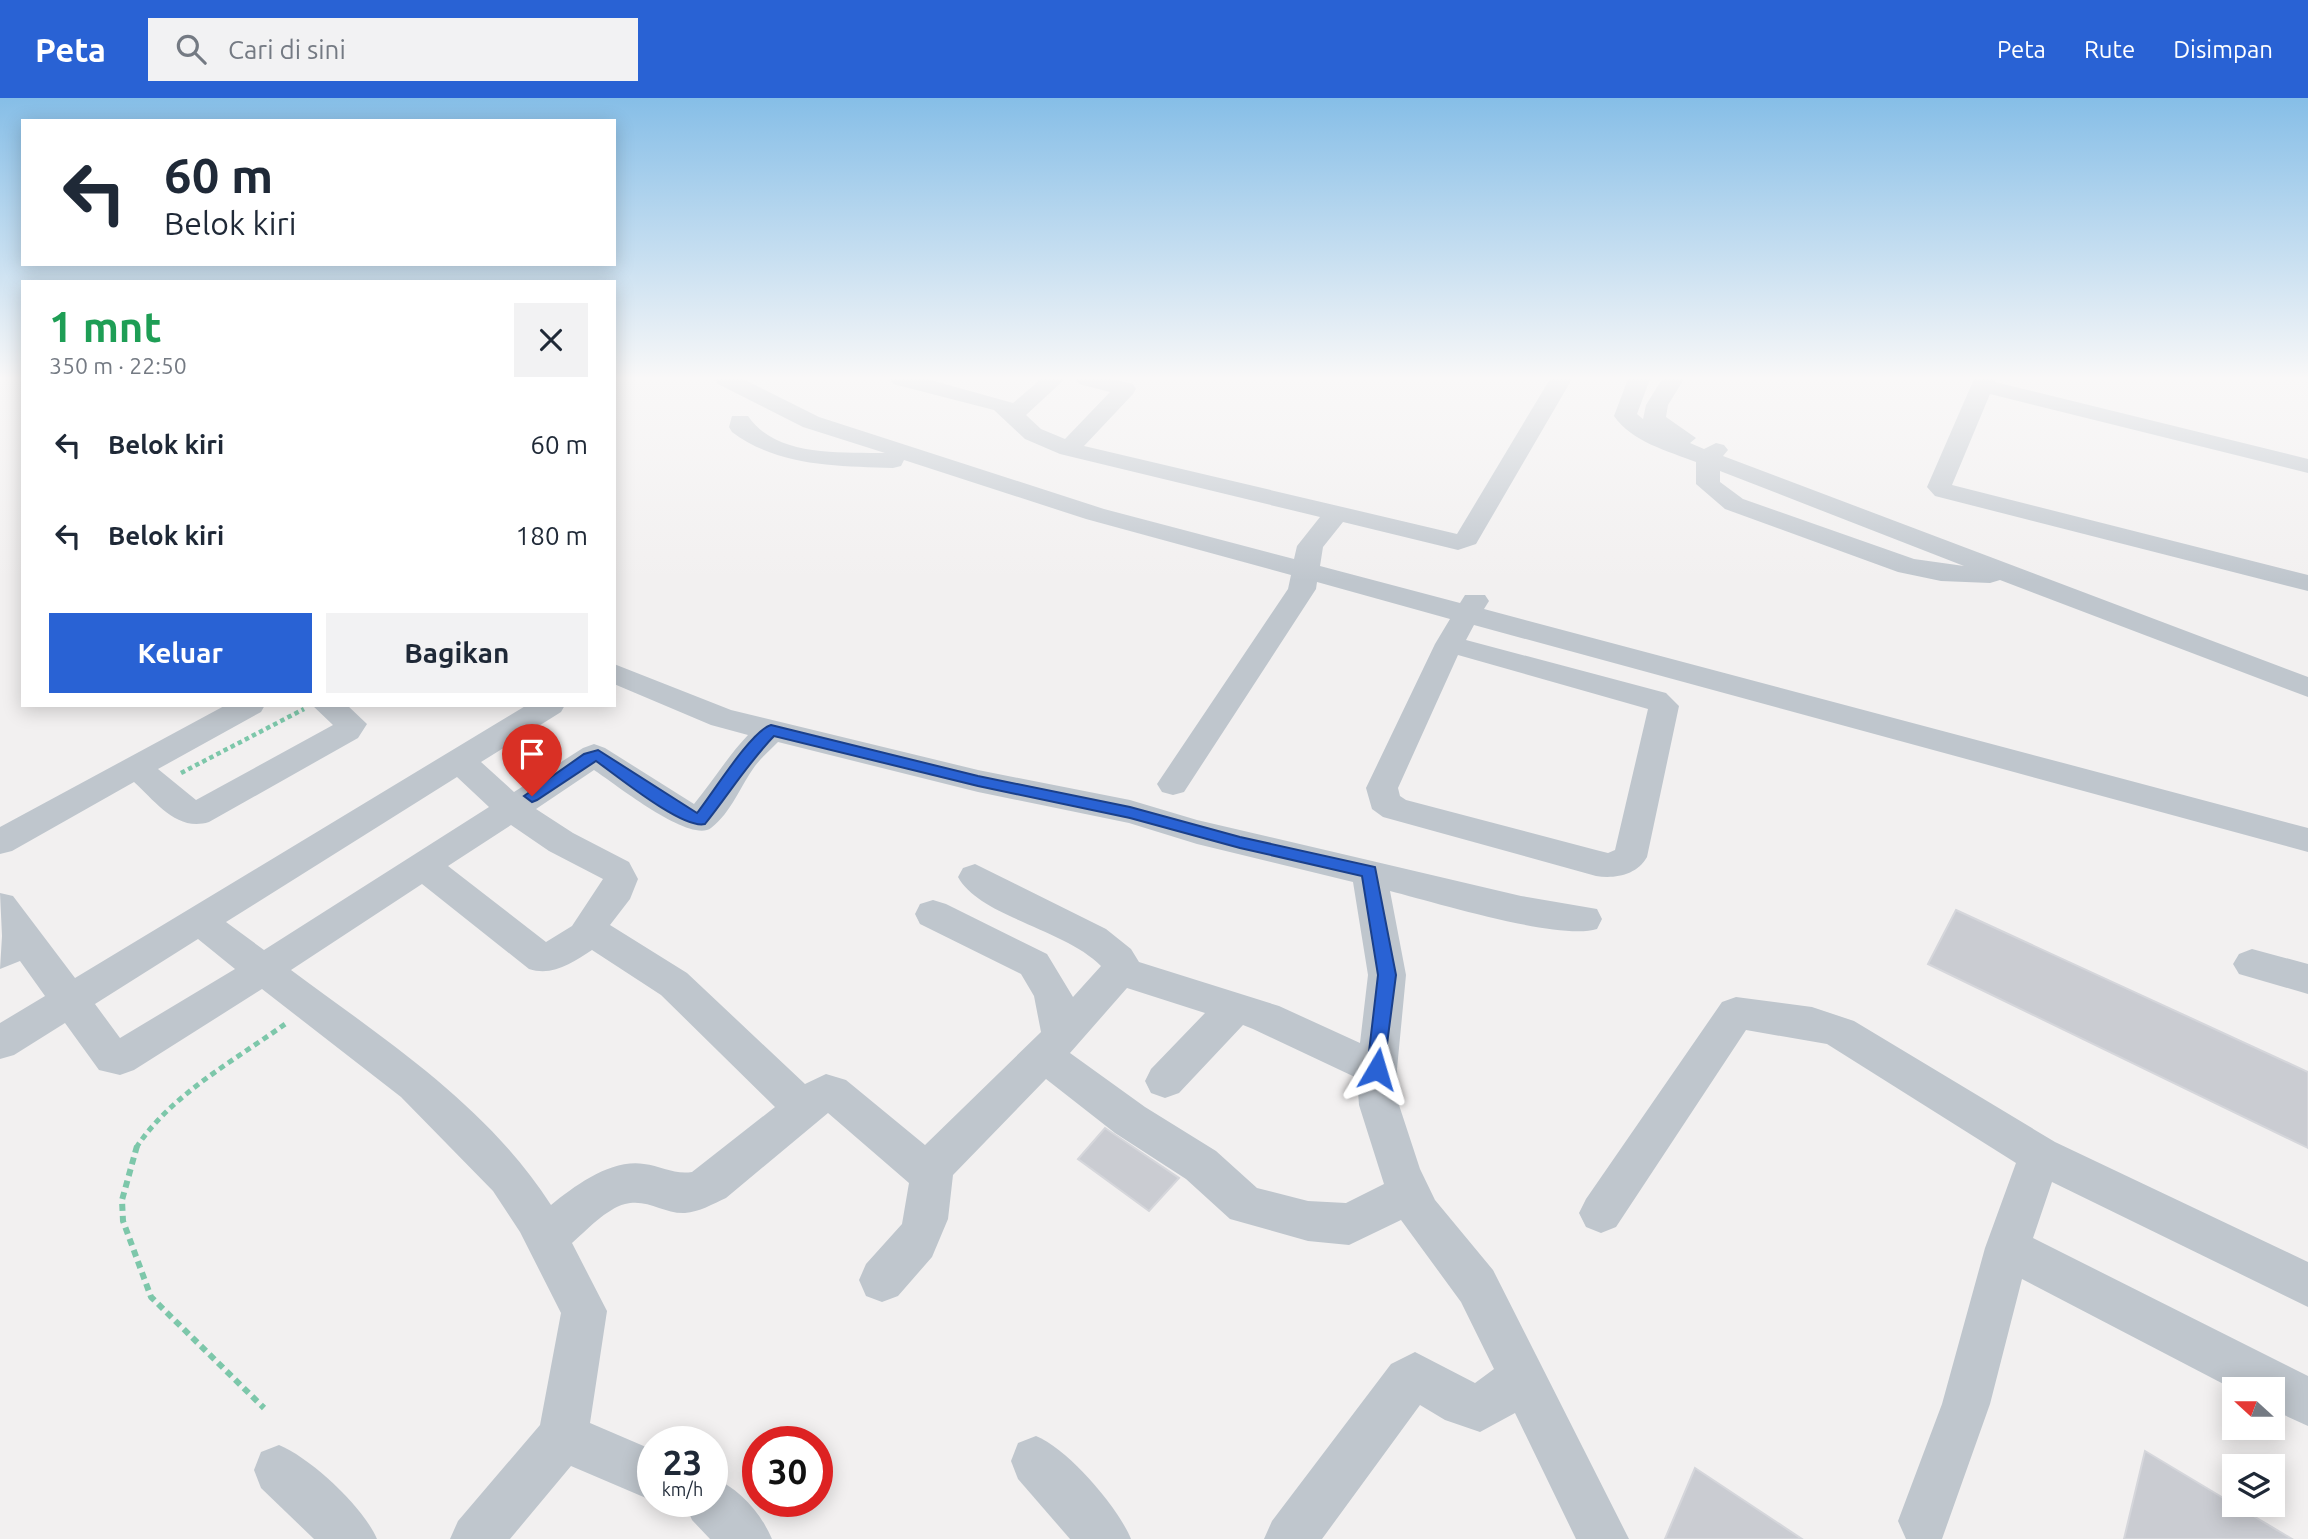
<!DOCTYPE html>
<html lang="id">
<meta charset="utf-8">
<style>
body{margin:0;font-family:Ubuntu,sans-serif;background:#f2f2f3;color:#1f2937;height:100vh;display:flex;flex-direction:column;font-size:26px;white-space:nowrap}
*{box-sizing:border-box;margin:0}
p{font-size:23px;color:#747a83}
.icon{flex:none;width:38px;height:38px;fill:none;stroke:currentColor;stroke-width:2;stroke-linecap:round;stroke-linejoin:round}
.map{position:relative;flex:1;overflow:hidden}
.details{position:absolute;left:21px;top:182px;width:595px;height:427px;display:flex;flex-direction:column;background:#fff;border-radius:0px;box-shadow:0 4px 18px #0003}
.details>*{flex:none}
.banner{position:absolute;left:21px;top:21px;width:595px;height:147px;border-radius:0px;box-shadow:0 4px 18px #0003;background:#fff;color:#1f2937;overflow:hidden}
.needle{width:46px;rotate:291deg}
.buttons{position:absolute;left:2222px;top:1279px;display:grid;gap:14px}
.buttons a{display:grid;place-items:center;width:63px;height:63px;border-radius:0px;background:#fff;box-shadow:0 4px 18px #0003;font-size:35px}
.speed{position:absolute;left:637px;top:1328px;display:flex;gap:14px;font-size:35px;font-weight:700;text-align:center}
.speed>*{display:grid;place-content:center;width:91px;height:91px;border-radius:50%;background:#fff;box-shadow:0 4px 18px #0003;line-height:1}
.speed small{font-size:18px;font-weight:400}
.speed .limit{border:10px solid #d22;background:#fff;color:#111}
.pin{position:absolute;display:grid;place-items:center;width:60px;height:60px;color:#fff;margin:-72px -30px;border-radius:50% 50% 50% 0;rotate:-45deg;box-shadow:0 0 7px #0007}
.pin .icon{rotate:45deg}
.me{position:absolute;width:77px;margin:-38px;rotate:7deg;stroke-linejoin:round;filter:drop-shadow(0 0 5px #0008)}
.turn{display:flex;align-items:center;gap:24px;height:147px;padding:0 28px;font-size:32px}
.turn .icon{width:91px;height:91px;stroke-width:2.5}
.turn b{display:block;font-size:49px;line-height:60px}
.round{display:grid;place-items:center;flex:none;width:74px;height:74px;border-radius:0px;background:#f2f2f3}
.summary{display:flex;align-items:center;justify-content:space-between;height:119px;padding:0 28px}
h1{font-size:42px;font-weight:600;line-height:52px;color:#1e9e55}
.action{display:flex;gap:14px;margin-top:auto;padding:14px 28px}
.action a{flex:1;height:80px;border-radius:0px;background:#2962d4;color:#fff;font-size:28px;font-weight:600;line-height:80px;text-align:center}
.action a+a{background:#f2f2f3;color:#1f2937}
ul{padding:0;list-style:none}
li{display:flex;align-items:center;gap:21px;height:91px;padding:0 28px}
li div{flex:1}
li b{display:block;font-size:26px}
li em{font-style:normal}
header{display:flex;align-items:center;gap:42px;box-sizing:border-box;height:98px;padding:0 35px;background:#2962d4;color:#fff}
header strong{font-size:33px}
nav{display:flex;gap:38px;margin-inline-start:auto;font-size:24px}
.search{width:490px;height:63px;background:#f2f2f3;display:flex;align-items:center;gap:18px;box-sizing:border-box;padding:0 24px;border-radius:0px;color:#747a83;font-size:26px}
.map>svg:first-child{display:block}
</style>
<header>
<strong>Peta</strong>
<div class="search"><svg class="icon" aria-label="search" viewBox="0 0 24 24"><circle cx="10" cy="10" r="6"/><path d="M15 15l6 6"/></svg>Cari di sini</div>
<nav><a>Peta</a><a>Rute</a><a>Disimpan</a></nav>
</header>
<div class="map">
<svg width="2308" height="1441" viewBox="0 0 2308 1441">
<rect width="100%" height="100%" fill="#f2f0f0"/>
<!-- building -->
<g fill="#caccd2" stroke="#d5d6db" stroke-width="2">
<polygon points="1956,812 2308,974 2308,1050 1928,866"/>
<polygon points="1105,1030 1179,1080 1149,1113 1078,1061"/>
<polygon points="2145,1353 2235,1407 2292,1441 2124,1441"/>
<polygon points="1695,1370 1802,1441 1665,1441"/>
</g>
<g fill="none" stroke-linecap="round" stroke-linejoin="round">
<!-- path-far2 -->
<polyline stroke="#7dc7aa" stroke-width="4.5" stroke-dasharray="4.5 3.5" stroke-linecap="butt" points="181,675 304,611"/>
<!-- path-far1 -->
<path stroke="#7dc7aa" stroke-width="5" stroke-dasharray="6 4.5" stroke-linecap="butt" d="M136,1050C171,996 237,961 288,924"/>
<!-- path -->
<polyline stroke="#7dc7aa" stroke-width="6" stroke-dasharray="7 5" stroke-linecap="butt" points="137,1048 122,1102 123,1123 151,1199 264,1310"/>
<!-- minor -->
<g fill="#bfc6cd" fill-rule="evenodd">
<path d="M715,281H743L819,319L1104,411L1294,461L1297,448L1320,419L1060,356L1025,341L994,312L893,286L890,281H927L1013,305L1041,281H1065L1026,317L1041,331L1065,341L1110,294L1079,286L1076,281H1112L1133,286L1136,291L1133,296L1084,348L1457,436L1550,281H1572L1476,446L1458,452L1343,424L1323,449L1320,468L1460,505L1465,497H1485L1489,503L1484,511L2308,730V754L1474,527L1466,542L1666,595L1679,608L1647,759C1637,777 1615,781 1596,778L1383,719L1372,711L1366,690L1435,546L1450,521L1317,484L1316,491L1184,694L1173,697L1162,694L1157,686L1288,491L1291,477L1086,421L904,362L901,368L893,370C837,368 779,369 732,334L729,329L732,318H748C776,359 839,354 885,355L803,329L718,286ZM1458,557L1648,611L1615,752L1608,755L1596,752L1406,702L1400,698L1398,690Z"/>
<path d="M1628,281H1650L1637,316L1643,321L1646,307L1662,281H1684L1668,307L1666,319L1696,340L1690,345L1704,351L1716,345L1724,347L1728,352L1723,358L2308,579V599L2000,482L1990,485L1941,483L1898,474L1725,411L1696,386V364C1668,353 1632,344 1614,318ZM1720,373L1964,468L1914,461L1743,401L1720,384Z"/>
<polygon points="1974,281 1996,281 1995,284 2308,361 2308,375 1990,296 1952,387 2308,477 2308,493 1935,398 1927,389"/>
<path d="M614,566L731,612L978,672L1130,702L1197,722L1521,798L1597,811L1602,821L1597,831C1559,843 1434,804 1390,793L1406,877L1397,971L1399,1007L1420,1071L1435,1102L1493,1172L1629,1441H1576L1515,1315L1480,1334L1445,1322L1420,1307L1322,1441H1264L1272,1423L1391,1266L1415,1254L1475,1285L1494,1271L1461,1204L1401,1122L1349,1147L1308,1143L1230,1121L1186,1081L1115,1035L1046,981L953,1077L948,1121L932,1159L898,1198L882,1204L866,1198L859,1182L866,1166L902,1126L909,1085L828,1015L726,1100C713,1106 699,1114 685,1115C664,1116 647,1100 625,1106C606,1111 587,1132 572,1145L607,1213L590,1325L653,1352V1403L571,1368L510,1441H450L458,1423L540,1327L561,1215L520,1134L493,1093L401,999L262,891L134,972L120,977L99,972L65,925L14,957L0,961V925L45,898L20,863L0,871L2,838L0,795L13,798L75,880L527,607H565L561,614L481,664L514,694L583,650L594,646L605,650L694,706C713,683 728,658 748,637L711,627L614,586ZM778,644L978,694L1129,725L1197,746L1353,784L1368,877L1360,945L1279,908L1139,864L1131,851L1106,831L975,766L963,770L958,779C980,819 1065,831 1101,868L1073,899L1047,856L946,806L933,802L920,806L915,816L920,826L1021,876L1034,898L1041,934L925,1047L846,982L826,976L805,986L687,875L610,827L630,801L638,781L629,764L573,735L536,711L594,672C614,685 690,746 711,730C731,715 741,687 755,668C762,659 770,652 778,644ZM457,679L489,709L264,852L226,824ZM511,727L549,753L603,781L572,828L546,844L448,768ZM422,786L529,871C553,879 573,864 592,852L661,897L775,1009L692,1074C675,1077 661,1068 644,1066C611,1061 576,1087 551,1107C488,1008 384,941 291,872ZM198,841L235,871L120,940L95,906ZM1127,890L1205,915L1151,971L1145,983L1151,995L1165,1000L1179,995L1243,927L1253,931L1357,980L1359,1007L1384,1086L1346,1105L1308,1103L1257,1090L1216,1053L1145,1009L1070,955Z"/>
<path d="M226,607H265L261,614L158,671L196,702L333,627L312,607H347L367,626L358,640L209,724C177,734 156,704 134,684L12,753L0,756V729Z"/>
<polygon points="2252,851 2308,866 2308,896 2239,876 2233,866 2239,856"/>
<polygon points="1736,899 1812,909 1854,923 2055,1044 2308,1164 2308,1209 2052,1084 2033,1140 2308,1278 2308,1328 2273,1312 2273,1292 2235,1292 2022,1181 1990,1306 1942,1441 1906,1441 1898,1423 1942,1306 1985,1150 2016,1065 1827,946 1746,932 1616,1129 1601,1135 1586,1129 1579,1115 1586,1101 1722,904"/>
<path d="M1036,1338C1068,1351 1118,1409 1131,1441H1070L1018,1381L1011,1363L1018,1345Z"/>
<path d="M279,1347C311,1360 364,1410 377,1441H314L261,1390L254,1372L261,1354Z"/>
<path d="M712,1379C739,1390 761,1415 772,1441H710L692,1422L684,1404H712Z"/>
</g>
</g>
<!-- sky -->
<linearGradient id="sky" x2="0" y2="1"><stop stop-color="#86bee7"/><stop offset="0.58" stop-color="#f9f8f8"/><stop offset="1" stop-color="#f9f8f8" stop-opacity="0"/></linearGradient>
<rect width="2308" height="483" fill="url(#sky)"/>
<!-- route -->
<path fill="#2962d4" stroke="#1b408a" stroke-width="2" d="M771,627L978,678L1130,709L1240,739L1375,769L1396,877L1383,977H1370L1367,971L1378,877L1362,778L1240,750L1130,720L978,688L774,638C748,665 729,696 705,726C683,732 616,677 596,663L537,702L532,704L524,698L584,656L598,652L697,715C713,695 751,633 771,627Z"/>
</svg>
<div class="buttons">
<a><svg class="needle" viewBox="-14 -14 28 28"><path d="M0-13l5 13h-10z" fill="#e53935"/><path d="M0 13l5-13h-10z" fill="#747a83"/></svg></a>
<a><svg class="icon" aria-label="layers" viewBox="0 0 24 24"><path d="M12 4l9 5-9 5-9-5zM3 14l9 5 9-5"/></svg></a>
</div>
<div class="speed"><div>23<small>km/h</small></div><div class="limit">30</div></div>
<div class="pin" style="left:532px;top:698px;background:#d93025"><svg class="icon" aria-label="arrive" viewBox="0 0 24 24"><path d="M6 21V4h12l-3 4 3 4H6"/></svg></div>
<svg class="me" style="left:1377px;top:971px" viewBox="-20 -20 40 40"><path d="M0-17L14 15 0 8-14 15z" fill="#2962d4" stroke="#fff" stroke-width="4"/></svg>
<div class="banner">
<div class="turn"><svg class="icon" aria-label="left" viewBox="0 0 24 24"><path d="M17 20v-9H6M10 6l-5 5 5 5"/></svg><div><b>60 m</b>Belok kiri</div></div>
</div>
<section class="details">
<div class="summary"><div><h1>1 mnt</h1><p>350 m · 22:50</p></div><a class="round"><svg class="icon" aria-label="close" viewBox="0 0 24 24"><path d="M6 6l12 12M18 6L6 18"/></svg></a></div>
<ul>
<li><svg class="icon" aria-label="left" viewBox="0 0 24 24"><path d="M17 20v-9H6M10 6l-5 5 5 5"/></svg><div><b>Belok kiri</b></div><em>60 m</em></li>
<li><svg class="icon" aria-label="left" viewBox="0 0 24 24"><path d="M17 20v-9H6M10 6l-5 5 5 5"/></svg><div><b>Belok kiri</b></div><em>180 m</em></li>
</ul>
<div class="action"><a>Keluar</a><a>Bagikan</a></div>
</section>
</div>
